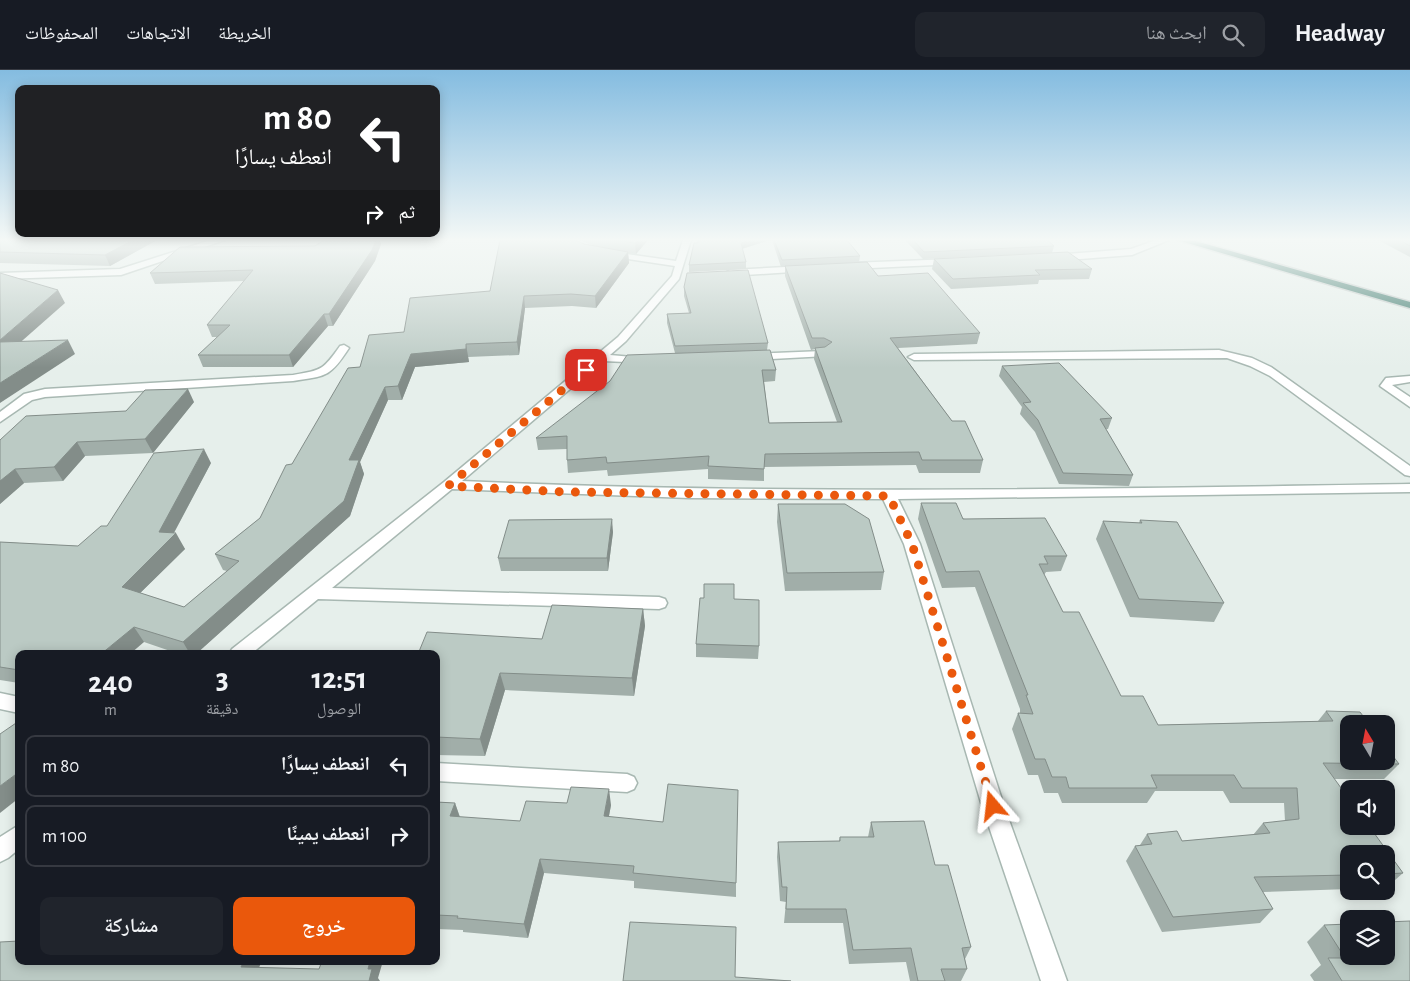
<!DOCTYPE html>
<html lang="ar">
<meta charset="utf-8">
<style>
body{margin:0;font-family:"Alegreya Sans","Noto Naskh Arabic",sans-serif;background:#20242c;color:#f1f3f6;direction:rtl;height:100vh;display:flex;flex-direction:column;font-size:19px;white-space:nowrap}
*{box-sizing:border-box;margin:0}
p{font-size:16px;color:#9ea1a6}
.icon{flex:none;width:28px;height:28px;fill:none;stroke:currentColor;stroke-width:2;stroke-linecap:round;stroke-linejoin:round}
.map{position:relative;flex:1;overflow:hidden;direction:ltr}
.drawer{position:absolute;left:15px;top:580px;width:425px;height:315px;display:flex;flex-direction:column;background:#171b24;border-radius:10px;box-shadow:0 2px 12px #0003;direction:rtl}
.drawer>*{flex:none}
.banner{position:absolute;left:15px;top:15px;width:425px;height:152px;border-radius:10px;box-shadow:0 2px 12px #0003;direction:rtl;background:#202124;color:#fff;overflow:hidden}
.needle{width:32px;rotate:350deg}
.fabs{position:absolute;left:1340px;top:645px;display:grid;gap:10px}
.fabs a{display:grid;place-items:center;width:55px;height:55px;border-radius:10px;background:#171b24;box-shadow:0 2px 12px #0003;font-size:25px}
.pin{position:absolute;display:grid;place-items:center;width:42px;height:42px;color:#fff;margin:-21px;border-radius:10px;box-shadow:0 2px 8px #0006}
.me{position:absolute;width:55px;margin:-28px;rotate:343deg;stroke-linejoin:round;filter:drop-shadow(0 0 4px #0008)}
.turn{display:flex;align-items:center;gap:18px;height:105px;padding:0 25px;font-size:22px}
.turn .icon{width:65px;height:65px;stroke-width:2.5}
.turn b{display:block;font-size:35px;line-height:42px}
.then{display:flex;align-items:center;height:48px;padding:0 25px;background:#0003;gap:10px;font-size:19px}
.eta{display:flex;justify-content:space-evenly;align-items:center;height:85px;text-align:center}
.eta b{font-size:30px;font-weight:600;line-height:35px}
.primary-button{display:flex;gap:10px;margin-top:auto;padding:10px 25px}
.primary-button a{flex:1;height:58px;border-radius:10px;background:#ea580c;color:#fff;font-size:20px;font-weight:600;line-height:58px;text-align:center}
.primary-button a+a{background:#20242c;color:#f1f3f6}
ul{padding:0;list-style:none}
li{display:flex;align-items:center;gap:15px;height:62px;margin:0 10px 8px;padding:0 15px;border:2px solid #363941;border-radius:10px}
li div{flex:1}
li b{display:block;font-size:19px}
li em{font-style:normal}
header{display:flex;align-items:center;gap:30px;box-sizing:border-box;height:70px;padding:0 25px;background:#171b24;border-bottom:1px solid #363941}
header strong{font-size:24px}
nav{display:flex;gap:28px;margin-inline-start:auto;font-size:18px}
.search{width:350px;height:45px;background:#20242c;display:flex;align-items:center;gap:12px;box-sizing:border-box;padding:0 18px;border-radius:10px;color:#9ea1a6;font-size:19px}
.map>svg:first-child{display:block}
</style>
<header>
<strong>Headway</strong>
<div class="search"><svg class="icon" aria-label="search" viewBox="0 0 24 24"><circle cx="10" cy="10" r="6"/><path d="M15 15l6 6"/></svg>ابحث هنا</div>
<nav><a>الخريطة</a><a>الاتجاهات</a><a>المحفوظات</a></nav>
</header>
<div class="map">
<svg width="1410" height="911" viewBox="0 0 1410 911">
<rect width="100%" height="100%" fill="#e6efeb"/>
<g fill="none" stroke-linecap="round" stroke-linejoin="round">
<!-- street casing -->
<g stroke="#a8b8b2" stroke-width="3">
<g id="street">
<polygon points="211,170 225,170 121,205 0,209 0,203 120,199"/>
<path d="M683,170H691L679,209L626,271L610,285L644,288L650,291L648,293L603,291L462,411C778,425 1094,419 1410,414V422L898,429L920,474L1004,736L1067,911H1041L982,736L904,474L883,429L689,428L452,419L332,518L659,527L665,529L667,533L665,537L659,539L318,529L251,584H229L232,579L444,412L618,267L672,206L675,196L608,186L605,185V181L676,191Z"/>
<polygon points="1156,170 1169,170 1132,185 1054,191 1050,188 1054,185 1131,179"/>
<polygon points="954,189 958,192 957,194 849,199 844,196 849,193"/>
<polygon points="804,196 809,199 807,201 730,206 725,203 730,200"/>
<path d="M344,275L349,278C330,307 327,306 293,311L45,327L32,330L0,352V342L24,324L45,319L293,305C322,300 323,300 340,276Z"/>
<polygon points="1219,280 1252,288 1271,297 1410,396 1410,406 1405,405 1270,306 1250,296 1227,288 914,290 908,287 914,284"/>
<polygon points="823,281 829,284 827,286 752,290 746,287 752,284"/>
<polygon points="1410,306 1410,312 1392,315 1410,327 1410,337 1380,316 1386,308"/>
<polygon points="0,623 19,627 19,643 0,639"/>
<polygon points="436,693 627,704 634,707 637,713 634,719 627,722 436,711"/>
<polygon points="19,755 19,779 8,788 0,792 0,767"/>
</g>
</g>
<!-- highway casing -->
<g stroke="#c2cac8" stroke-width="3">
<polygon id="highway" points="1177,170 1192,170 1410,232 1410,238"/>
</g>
<!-- street -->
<use href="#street" fill="#fff" fill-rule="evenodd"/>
<!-- highway -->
<use href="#highway" fill="#2f6f62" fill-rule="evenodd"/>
</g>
<!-- wall -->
<g fill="#a1aea9">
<polygon points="0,170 157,170 110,196 0,193"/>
<polygon points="579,170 648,170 636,184 628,183 629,193 596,238 572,236 525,238 519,285 468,287 469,292 415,297 402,330 388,330 360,392 364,404 350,446 196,584 179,584 144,572 19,584 19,613 0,610 0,472 78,476 107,456 211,393 174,463 185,479 140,523 184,537 227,501 223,500 215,484 260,448 292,394 360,297 404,262 490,221 584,174 592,175"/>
<polygon points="698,170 770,170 742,179 746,192 746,199 689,202 689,195"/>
<polygon points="772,170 847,170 860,186 859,192 878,206 980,263 977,274 898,278 952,351 983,390 980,403 919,403 916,395 764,397 764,411 708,409 708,399 608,406 607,400 568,403 567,390 567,379 538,380 536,368 675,283 667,253 667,244 689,243 684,226 684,217 768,273 767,280 776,300 775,311 764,312 769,353 837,352 814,289 815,279 811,280 785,206 785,197 781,197"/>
<polygon points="905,170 1047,170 1054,176 1052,183 923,189"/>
<polygon points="1378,170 1410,170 1410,187"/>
<polygon points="381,174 375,191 333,256 328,256 293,297 203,297 198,285 217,267 212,267 207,255 244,211 155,214 150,203 315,176"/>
<polygon points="934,189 1092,199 1089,209 1039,210 1038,214 951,219 932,199"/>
<polygon points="1002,296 1112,348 1108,359 1106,359 1133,405 1129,416 1059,414 1035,362 1020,344 1022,337 999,306"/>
<polygon points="194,332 153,383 85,386 63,411 24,413 0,434 0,370 126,341"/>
<polygon points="921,433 1067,486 1061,501 1046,502 1044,505 1063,542 1121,626 1158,655 1318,651 1326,641 1399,694 1384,709 1334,709 1403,803 1386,818 1386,784 1349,784 1349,819 1263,822 1273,839 1260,853 1162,862 1126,791 1135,776 1140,775 1147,764 1182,771 1253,765 1263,753 1285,751 1284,733 1230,733 1223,721 1155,721 1147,733 1062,733 1058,723 1044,723 1038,705 1028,705 1012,659 1018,643 1020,643 1020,639 975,517 942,518 918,449"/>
<polygon points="778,434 884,502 881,520 785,521 777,452"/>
<polygon points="1140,450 1224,533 1214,552 1130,547 1096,469 1103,451 1139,453"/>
<polygon points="613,462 608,501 501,501 498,488"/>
<polygon points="734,529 759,576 758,589 696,587 696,574"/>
<polygon points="643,539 645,556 634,626 505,620 485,686 436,685 436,584 542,569"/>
<polygon points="436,732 455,733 460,747 520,751 567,733 611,735 609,746 736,813 736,827 634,818 634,811 544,803 528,868 463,862 463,860 436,859"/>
<polygon points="871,752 935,795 971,877 965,889 967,899 961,911 910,911 906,892 849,894 843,853 784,853 786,832 780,831 777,787 778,772 839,771 840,767 868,767"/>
<polygon points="1324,855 1410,911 1314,911 1310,905 1321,895 1307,872"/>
</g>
<!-- shaded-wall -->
<g fill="#838d89">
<polygon points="133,170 157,170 110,196 105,185"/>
<polygon points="376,170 380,170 381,174 375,191 333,256 329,244"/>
<polygon points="638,170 648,170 636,184 635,173"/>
<polygon points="750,170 770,170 741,179 741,173"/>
<polygon points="628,182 629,193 596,238 595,226"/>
<polygon points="58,220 65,233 6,285 0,274 0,270"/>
<polygon points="524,226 525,238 519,285 517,272"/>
<polygon points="324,244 328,256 293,297 289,285"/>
<polygon points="68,270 75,284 0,333 0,313"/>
<polygon points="466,274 469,292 415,297 402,330 398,316 411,284"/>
<polygon points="385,317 388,330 360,392 364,404 350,446 196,584 190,584 183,572 349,390"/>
<polygon points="188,319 194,332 153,383 145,369"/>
<polygon points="77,372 85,386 63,411 54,397"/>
<polygon points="204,379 211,393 171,468 176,463 185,479 131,532 122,517 159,462"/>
<polygon points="15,399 24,413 0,434 0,411"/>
<polygon points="612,449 613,462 608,501 607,488"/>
<polygon points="643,539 645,556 634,626 632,608"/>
<polygon points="134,557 144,572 130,584 101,584"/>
<polygon points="500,603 505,620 485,686 480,669"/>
<polygon points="19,702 19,728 0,743 0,716"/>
<polygon points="609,719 611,735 606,761 604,746"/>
<polygon points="455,733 460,748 450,746"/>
<polygon points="540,789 544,803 528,868 524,854"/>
<polygon points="244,891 262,891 253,911 241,897"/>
<polygon points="370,891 383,891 378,908 380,911 369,911 368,899"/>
</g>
<!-- building -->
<g fill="#bbcac4" stroke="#838d89">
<polygon points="0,170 133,170 105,185 0,182"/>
<polygon points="324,170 376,170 372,180 329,244 324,244 289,285 198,285 230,255 207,255 253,200 150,203 180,177 315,176"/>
<polygon points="500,170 576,170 584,174 628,182 595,226 571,224 524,226 517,272 466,274 466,279 411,284 398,316 385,317 349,390 359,390 344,431 183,572 134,557 101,584 19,584 19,600 0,597 0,472 78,476 101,456 107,456 154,383 204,379 159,462 176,463 122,517 184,537 239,491 215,484 260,448 286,395 292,394 348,298 360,297 369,265 404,262 410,228 490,221"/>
<polygon points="614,170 638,170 635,173"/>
<polygon points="698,170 750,170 741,173 746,192 689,195 694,173 698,173"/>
<polygon points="774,170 847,170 860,186 782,190"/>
<polygon points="913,170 1047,170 1054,176 924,182"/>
<polygon points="1400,170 1410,170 1410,176"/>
<polygon points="1068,182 1092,199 1035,200 1040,205 953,209 934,189"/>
<polygon points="867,192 878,206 928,203 980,263 890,268 952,351 965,351 983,390 922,390 919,382 765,384 764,399 708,396 709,386 607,393 606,387 567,390 567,366 536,368 610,311 627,285 770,280 776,300 762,300 769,353 842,352 815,278 825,277 832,272 824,268 812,268 785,196"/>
<polygon points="748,200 768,273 675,276 667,244 691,243 684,217 687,203"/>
<polygon points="0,203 58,220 0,270"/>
<polygon points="68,270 0,313 0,272"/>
<polygon points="1059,293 1112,348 1100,349 1133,405 1063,403 1038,350 1023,333 1031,332 1002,296"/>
<polygon points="188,319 145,369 77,372 54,397 15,399 0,411 0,370 26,346 126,341 145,320"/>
<polygon points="921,433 956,433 963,449 1045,448 1067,486 1044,486 1048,494 1039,494 1063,542 1079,542 1121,626 1143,626 1158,655 1333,651 1326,641 1360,642 1369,654 1349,654 1349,691 1386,691 1386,677 1399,694 1323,693 1349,729 1349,756 1369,756 1403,803 1386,804 1386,784 1349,784 1349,805 1254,807 1273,839 1173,847 1135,776 1152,774 1147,764 1177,761 1182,771 1270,763 1263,753 1299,749 1297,718 1242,718 1234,705 1151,705 1157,718 1069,718 1066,707 1052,707 1045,689 1035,689 1018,643 1033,644 1026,625 1028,625 979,501 946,502"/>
<polygon points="778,434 845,434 869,449 884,502 787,503"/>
<polygon points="612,449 607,488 498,488 509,450"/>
<polygon points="1140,450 1177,452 1224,533 1139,529 1103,451 1142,453"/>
<polygon points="704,514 734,514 734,529 759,530 759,576 696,574 700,528 704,528"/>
<polygon points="552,535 643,539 632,608 500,603 480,669 436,667 436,584 418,584 427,562 542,569"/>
<polygon points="19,651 19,702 0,716 0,664"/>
<polygon points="668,714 738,720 736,813 633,803 634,796 540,789 524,854 457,848 458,846 436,845 436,732 455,733 450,746 520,751 526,731 567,733 571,717 609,719 604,746 663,752"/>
<polygon points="924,751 935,795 948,795 971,877 962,878 967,899 941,899 945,911 918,911 911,878 853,880 846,839 786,839 787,817 782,817 778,772 840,771 840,767 874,767 871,752"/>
<polygon points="1410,851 1410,911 1342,911 1328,888 1345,888 1324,855 1349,854 1349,886 1386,886 1386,852"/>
<polygon points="630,852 736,857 735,907 791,911 623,911"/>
<polygon points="19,871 19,891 244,891 241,897 319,899 322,891 370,891 368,899 372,899 369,911 0,911 0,872"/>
</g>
<!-- sky -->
<linearGradient id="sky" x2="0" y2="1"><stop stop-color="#84bce0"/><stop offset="0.57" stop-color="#f4f8f6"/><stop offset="1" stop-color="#f4f8f6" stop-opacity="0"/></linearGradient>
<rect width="1410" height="298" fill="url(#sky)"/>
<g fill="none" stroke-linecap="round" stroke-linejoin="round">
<!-- route -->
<polyline stroke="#ea580c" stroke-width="9" stroke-dasharray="0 16.2" points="586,300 448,416 566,422 889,426 912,474 993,736"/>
</g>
</svg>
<div class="fabs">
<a><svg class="needle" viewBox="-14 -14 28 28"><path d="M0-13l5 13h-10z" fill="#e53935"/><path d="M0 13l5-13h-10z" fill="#9ea1a6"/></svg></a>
<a><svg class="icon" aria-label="sound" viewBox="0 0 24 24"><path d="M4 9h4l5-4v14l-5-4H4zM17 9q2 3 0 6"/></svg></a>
<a><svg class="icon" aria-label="search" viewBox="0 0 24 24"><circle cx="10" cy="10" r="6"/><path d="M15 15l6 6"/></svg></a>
<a><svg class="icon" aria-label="layers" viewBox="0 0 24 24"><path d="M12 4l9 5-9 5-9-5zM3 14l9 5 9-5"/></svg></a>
</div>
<div class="pin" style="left:586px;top:300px;background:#d93025"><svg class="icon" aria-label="arrive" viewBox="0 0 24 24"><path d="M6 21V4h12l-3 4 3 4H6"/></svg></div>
<svg class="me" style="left:993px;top:736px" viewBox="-20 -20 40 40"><path d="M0-17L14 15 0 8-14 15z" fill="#ea580c" stroke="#fff" stroke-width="4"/></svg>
<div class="banner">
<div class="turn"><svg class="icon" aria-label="left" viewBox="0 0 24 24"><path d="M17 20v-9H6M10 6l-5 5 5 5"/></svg><div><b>80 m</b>انعطف يسارًا</div></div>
<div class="then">ثم<svg class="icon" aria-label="right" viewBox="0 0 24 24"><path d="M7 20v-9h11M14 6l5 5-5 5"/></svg></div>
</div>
<section class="drawer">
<div class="eta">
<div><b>12:51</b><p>الوصول</p></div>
<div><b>3</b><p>دقيقة</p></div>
<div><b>240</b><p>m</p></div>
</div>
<ul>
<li><svg class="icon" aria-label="left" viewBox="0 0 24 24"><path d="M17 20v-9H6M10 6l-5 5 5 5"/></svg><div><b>انعطف يسارًا</b></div><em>80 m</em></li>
<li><svg class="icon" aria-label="right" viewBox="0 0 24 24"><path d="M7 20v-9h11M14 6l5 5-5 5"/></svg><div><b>انعطف يمينًا</b></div><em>100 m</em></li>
</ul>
<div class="primary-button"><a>خروج</a><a>مشاركة</a></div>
</section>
</div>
